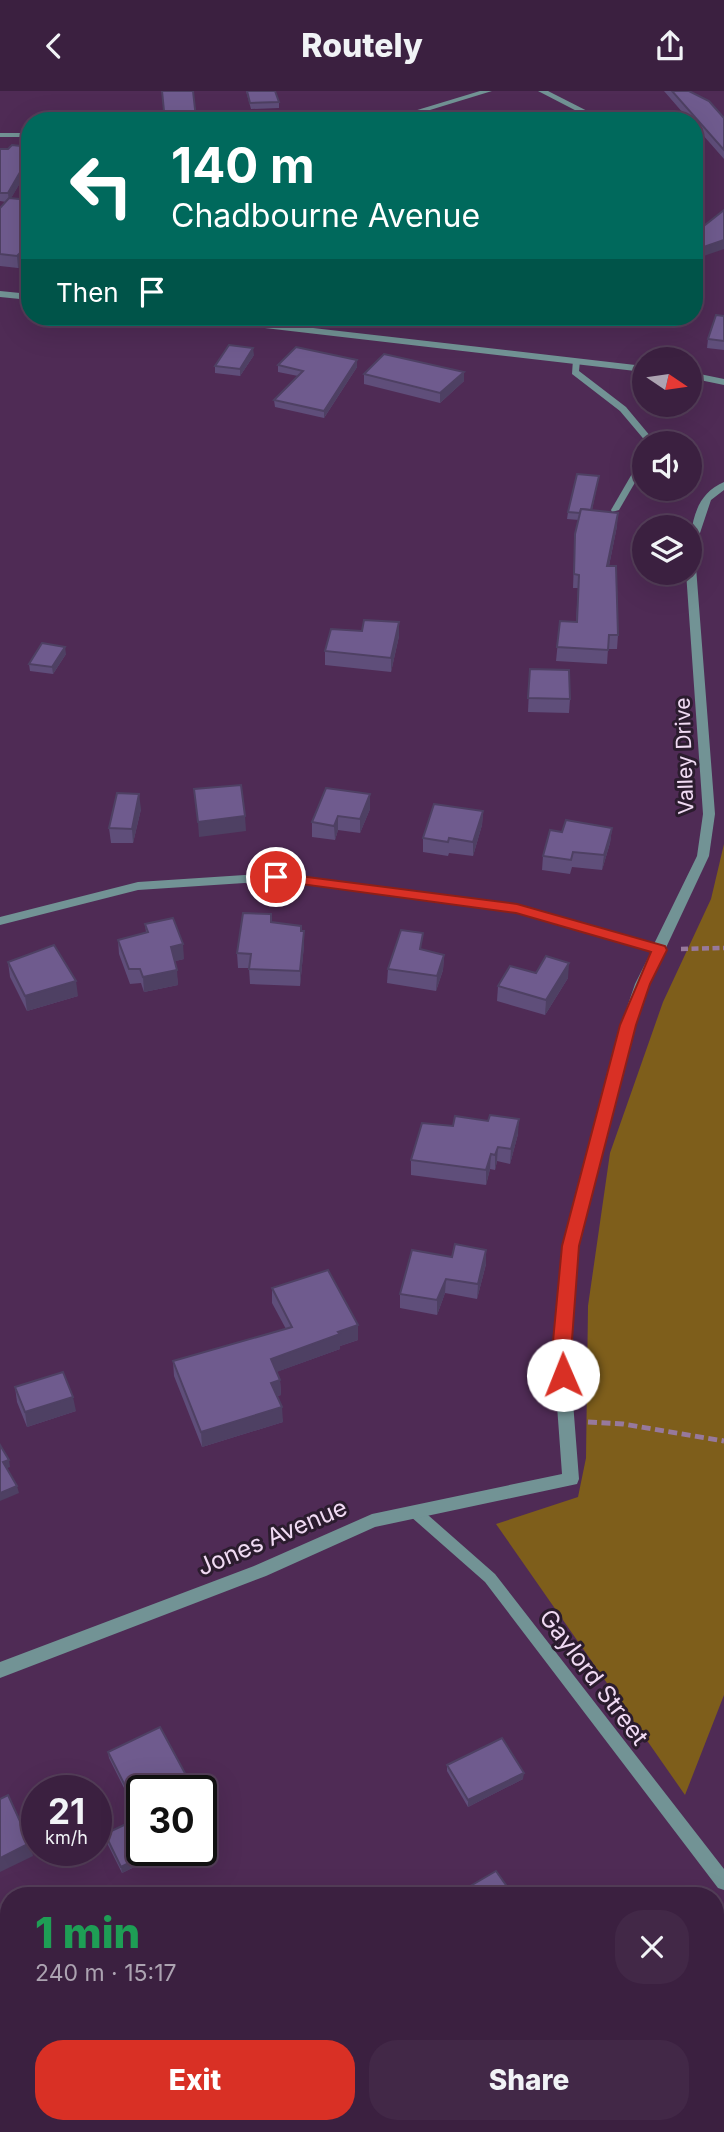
<!DOCTYPE html>
<meta charset="utf-8">
<style>
body{margin:0;font-family:Inter,sans-serif;background:#422847;color:#f1f3f6;height:100vh;display:flex;flex-direction:column;font-size:26px;white-space:nowrap}
*{box-sizing:border-box;margin:0}
p{font-size:23px;color:#aca3b1}
.icon{flex:none;width:38px;height:38px;fill:none;stroke:currentColor;stroke-width:2;stroke-linecap:round;stroke-linejoin:round}
.map{position:relative;flex:1;overflow:hidden}
.details{position:absolute;left:0px;top:1796px;width:724px;height:247px;display:flex;flex-direction:column;background:#3b2040;border-radius:28px 28px 0 0;box-shadow:0 7px 28px #0002,0 0 0 2px #543e59}
.details>*{flex:none}
.guide{position:absolute;left:21px;top:21px;width:682px;height:214px;border-radius:28px;box-shadow:0 7px 28px #0002,0 0 0 2px #543e59;background:#00695c;color:#fff;overflow:hidden}
.needle{width:46px;rotate:103deg}
.fabs{position:absolute;left:632px;top:256px;display:grid;gap:14px}
.fabs a{display:grid;place-items:center;width:70px;height:70px;border-radius:50%;background:#3b2040;box-shadow:0 7px 28px #0002,0 0 0 2px #543e59;font-size:35px}
.speed{position:absolute;left:21px;top:1684px;display:flex;gap:14px;font-size:35px;font-weight:700;text-align:center}
.speed>*{display:grid;place-content:center;width:91px;height:91px;border-radius:50%;background:#3b2040;box-shadow:0 7px 28px #0002,0 0 0 2px #543e59;line-height:1}
.speed small{font-size:18px;font-weight:400}
.speed .limit{border:4px solid #111;border-radius:10px;background:#fff;color:#111}
.pin{position:absolute;display:grid;place-items:center;width:60px;height:60px;color:#fff;margin:-30px;border:4px solid #fff;border-radius:50%;box-shadow:0 2px 7px #0007}
.me{position:absolute;width:77px;margin:-38px;rotate:359deg;stroke-linejoin:round;filter:drop-shadow(0 0 5px #0008)}
.turn{display:flex;align-items:center;gap:24px;height:147px;padding:0 35px;font-size:32px}
.turn .icon{width:91px;height:91px;stroke-width:2.5}
.turn b{display:block;font-size:49px;line-height:60px}
.then{display:flex;align-items:center;height:66px;padding:0 35px;background:#0003;gap:14px;font-size:26px}
.round{display:grid;place-items:center;flex:none;width:74px;height:74px;border-radius:28px;background:#422847}
.head{display:flex;align-items:center;justify-content:space-between;height:119px;padding:0 35px}
h1{font-size:42px;font-weight:800;line-height:52px;color:#1e9e55}
.primary-button{display:flex;gap:14px;margin-top:auto;padding:14px 35px}
.primary-button a{flex:1;height:80px;border-radius:28px;background:#d93025;color:#fff;font-size:28px;font-weight:800;line-height:80px;text-align:center}
.primary-button a+a{background:#422847;color:#f1f3f6}
header{display:flex;justify-content:space-between;align-items:center;height:91px;padding:0 35px;background:#3b2040;font-size:32px;font-weight:800}
.map>svg:first-child{display:block}
</style>
<header><svg class="icon" aria-label="back" viewBox="0 0 24 24"><path d="M15 5l-7 7 7 7"/></svg>Routely<svg class="icon" aria-label="share" viewBox="0 0 24 24"><path d="M12 15V3M7 8l5-5 5 5M5 13v7h14v-7"/></svg></header>
<div class="map">
<svg width="724" height="2041" viewBox="0 0 724 2041">
<rect width="100%" height="100%" fill="#4f2b55"/>
<!-- green -->
<polygon fill="#7e5e1b" points="724,753 724,1604 685,1704 496,1433 578,1406 586,1367 588,1215 610,1062 663,911 711,808"/>
<g fill="none" stroke-linecap="round" stroke-linejoin="round">
<!-- path-far1 -->
<polyline stroke="#97799c" stroke-width="4.5" stroke-dasharray="7 3.5" stroke-linecap="butt" points="681,858 724,857"/>
<!-- path -->
<polyline stroke="#97799c" stroke-width="5" stroke-dasharray="9 4.5" stroke-linecap="butt" points="588,1331 623,1333 724,1350"/>
<!-- lane -->
<g fill="#729395" fill-rule="evenodd">
<polygon points="573,268 580,270 579,280 626,316 656,352 647,352 620,320 572,283"/>
<polygon points="644,366 644,376 619,419 612,421 611,419 640,369"/>
<polygon points="415,1415 420,1417 495,1483 724,1778 724,1799 718,1797 485,1491 410,1425 408,1421 410,1417"/>
</g>
<!-- street -->
<g fill="#729395" fill-rule="evenodd">
<polygon points="480,0 492,0 394,30 381,30"/>
<polygon points="538,0 548,0 607,30 596,30"/>
<rect x="0" y="42" width="30" height="4"/>
<polygon points="0,200 30,203 30,209 0,206"/>
<polygon points="193,226 218,226 644,275 644,281 197,229"/>
<polygon points="690,281 724,288 724,294 690,287"/>
<path d="M724,391V399L711,409L695,457L691,460L695,463L715,723L709,765L649,893L635,934L578,1155L569,1260L579,1388L577,1393L375,1436L266,1485L0,1587V1571L254,1475L372,1423L562,1383L553,1260L564,1155L621,934L635,893L651,861L516,822L277,790L138,799L0,834V826L138,791L277,782L517,814L654,853L697,765L703,723L686,481H690C690,448 688,406 724,391Z"/>
</g>
</g>
<!-- wall -->
<g fill="#5f4e7a">
<polygon points="246,0 275,0 279,11 279,17 251,18"/>
<polygon points="664,0 689,0 724,27 724,68 695,35 695,30 690,30"/>
<polygon points="0,58 24,85 11,107 30,109 30,175 21,174 18,177 0,175 0,117 6,111 0,110"/>
<polygon points="724,225 724,259 707,257 708,248"/>
<polygon points="254,264 240,285 215,282 215,275"/>
<polygon points="278,274 357,276 324,327 275,316 274,309 298,285 278,281"/>
<polygon points="464,281 464,290 440,312 364,293 364,283"/>
<polygon points="599,385 592,419 617,435 609,475 618,544 617,558 608,558 607,573 556,570 560,530 576,531 578,497 573,497 575,443 579,429 567,428 568,421"/>
<polygon points="399,531 399,545 391,581 325,574 325,560 362,540"/>
<polygon points="66,563 53,583 30,580 29,573"/>
<polygon points="530,578 570,608 569,622 528,621"/>
<polygon points="141,718 133,752 111,752 109,737"/>
<polygon points="370,718 360,742 338,739 335,749 312,746 312,731"/>
<polygon points="483,720 482,734 473,765 449,762 448,765 423,761 423,747"/>
<polygon points="612,737 610,752 602,779 572,776 570,783 542,779 543,765 562,741"/>
<polygon points="272,831 301,835 304,854 300,895 250,893 249,877 238,877 237,862"/>
<polygon points="145,833 184,868 175,870 178,894 144,901 141,892 130,893 119,863 118,849 146,841"/>
<polygon points="444,864 443,879 436,900 387,892 388,878"/>
<polygon points="8,871 78,905 27,920 10,886"/>
<polygon points="536,882 568,887 545,924 497,910 498,895"/>
<polygon points="518,1043 510,1073 497,1070 495,1079 490,1078 486,1094 411,1084 411,1069"/>
<polygon points="486,1159 486,1173 477,1208 445,1202 437,1224 400,1217 400,1203 452,1166"/>
<polygon points="272,1197 358,1234 358,1249 340,1255 340,1258 276,1281 280,1289 281,1304 277,1305 283,1331 202,1356 174,1285 173,1270 286,1238 272,1212"/>
<polygon points="15,1296 76,1320 27,1336 17,1311"/>
<polygon points="108,1661 142,1699 142,1759 169,1759 122,1782 106,1750 105,1743 139,1727 109,1667"/>
<polygon points="447,1674 523,1688 468,1716 447,1680"/>
</g>
<!-- shaded-wall -->
<g fill="#4e4063">
<polygon points="30,69 30,79 24,85 9,111 8,102 23,76"/>
<polygon points="724,149 724,158 695,168 695,159"/>
<polygon points="20,162 21,174 18,177 17,165"/>
<polygon points="253,257 254,264 240,285 240,278"/>
<polygon points="357,269 357,276 324,327 324,320"/>
<polygon points="464,281 464,290 440,312 440,302"/>
<polygon points="618,422 617,435 606,489 607,475"/>
<polygon points="399,531 399,545 391,581 391,567"/>
<polygon points="65,556 66,563 53,583 52,576"/>
<polygon points="139,703 141,718 133,752 132,738"/>
<polygon points="370,703 370,718 360,742 360,728"/>
<polygon points="483,720 482,734 473,765 473,751"/>
<polygon points="245,725 246,740 199,746 198,731"/>
<polygon points="338,725 338,739 335,749 334,735"/>
<polygon points="612,737 610,752 602,779 604,764"/>
<polygon points="304,840 304,854 300,895 300,880"/>
<polygon points="183,853 184,868 172,871 171,856"/>
<polygon points="444,864 443,879 436,900 437,885"/>
<polygon points="569,872 568,887 545,924 546,909"/>
<polygon points="177,879 178,894 144,901 143,886"/>
<polygon points="76,890 78,905 27,920 25,905"/>
<polygon points="519,1028 518,1043 510,1073 511,1058"/>
<polygon points="498,1056 497,1070 495,1079 495,1064"/>
<polygon points="491,1063 490,1078 486,1094 486,1079"/>
<polygon points="486,1159 486,1173 477,1208 478,1193"/>
<polygon points="446,1188 445,1202 437,1224 437,1209"/>
<polygon points="358,1234 358,1249 340,1255 340,1258 271,1283 271,1268 338,1241"/>
<polygon points="280,1289 281,1304 272,1306 271,1292"/>
<polygon points="73,1306 76,1320 27,1336 25,1321"/>
<polygon points="282,1316 283,1331 202,1356 201,1341"/>
<polygon points="9,1369 10,1376 5,1378 3,1371"/>
<polygon points="17,1395 19,1402 0,1410 0,1402"/>
<polygon points="524,1682 523,1688 468,1716 468,1709"/>
<polygon points="30,1752 33,1765 0,1781 0,1767"/>
<polygon points="155,1759 169,1759 122,1782 121,1776"/>
</g>
<!-- building -->
<g fill="#6f5b8e" stroke="#4e4063" stroke-width="2">
<polygon points="162,0 193,0 196,27 182,30 165,30"/>
<polygon points="247,0 275,0 279,11 250,12"/>
<polygon points="672,0 689,0 709,10 724,27 724,59"/>
<polygon points="12,54 30,56 30,69 23,76 8,102 0,102 0,58 8,58"/>
<polygon points="9,107 30,109 30,163 20,162 17,165 0,163 0,117"/>
<polygon points="724,119 724,149 695,159 695,142"/>
<polygon points="716,224 724,225 724,250 708,248"/>
<polygon points="229,254 253,257 240,278 215,275"/>
<polygon points="296,256 357,269 324,320 274,309 303,280 278,274"/>
<polygon points="384,263 464,281 440,302 364,283"/>
<polygon points="577,383 599,385 591,419 581,418 580,422 568,421"/>
<polygon points="581,418 618,422 607,475 616,475 618,544 609,544 608,559 557,556 560,530 577,531 579,484 574,483 575,443"/>
<polygon points="364,529 399,531 391,567 325,560 331,538 362,540"/>
<polygon points="42,552 65,556 52,576 29,573"/>
<polygon points="530,578 569,579 570,608 528,607"/>
<polygon points="241,694 245,725 198,731 194,698"/>
<polygon points="326,697 370,703 360,728 338,725 334,735 312,731"/>
<polygon points="117,702 139,703 132,738 109,737"/>
<polygon points="434,713 483,720 473,751 449,747 448,751 423,747"/>
<polygon points="566,729 612,737 604,764 573,761 571,769 543,765 550,739 562,741"/>
<polygon points="243,822 271,823 271,831 301,835 301,840 304,840 300,880 249,878 251,863 237,862"/>
<polygon points="173,827 183,853 171,856 177,879 143,886 140,878 129,878 118,849 148,841 145,833"/>
<polygon points="401,839 423,842 420,858 444,864 437,885 388,878"/>
<polygon points="54,854 76,890 25,905 8,871"/>
<polygon points="546,865 569,872 546,909 498,895 510,875 536,882"/>
<polygon points="490,1024 519,1028 511,1058 498,1056 495,1064 491,1063 486,1079 411,1069 422,1032 453,1035 455,1025 488,1030"/>
<polygon points="455,1153 486,1159 478,1193 446,1188 437,1209 400,1203 412,1159 452,1166"/>
<polygon points="328,1179 358,1234 338,1241 340,1243 271,1268 280,1289 271,1292 282,1316 201,1341 173,1270 292,1236 272,1197"/>
<polygon points="63,1281 73,1306 25,1321 15,1296"/>
<polygon points="0,1354 9,1369 3,1371 17,1395 0,1402"/>
<polygon points="160,1636 194,1699 142,1699 142,1759 155,1759 121,1776 105,1743 141,1726 108,1661"/>
<polygon points="502,1647 524,1682 468,1709 447,1674"/>
<polygon points="8,1704 30,1752 0,1767 0,1708"/>
<polygon points="496,1780 513,1804 455,1804"/>
<polygon points="9,1873 9,1924 8,1924 0,1905 0,1877"/>
<polygon points="524,2034 541,2034 545,2041 511,2041"/>
</g>
<!-- route -->
<polygon fill="#d93025" stroke="#8d1f18" stroke-width="2" points="276,782 517,813 665,855 667,859 650,893 636,934 579,1155 569,1289 556,1289 552,1261 562,1155 620,934 651,861 516,822 271,789 271,783"/>
<g text-anchor="middle" dominant-baseline="central" stroke-width="6" stroke-linejoin="round" paint-order="stroke">
<!-- street labels -->
<g font-size="21" fill="#f0daf3" stroke="#2b1c2e">
<text transform="translate(684 665) rotate(-92)">Valley Drive</text>
</g>
<!-- near-street labels -->
<g font-size="24" fill="#f0daf3" stroke="#2b1c2e">
<text transform="translate(272 1446) rotate(-23)">Jones Avenue</text>
<text transform="translate(594 1586) rotate(53)">Gaylord Street</text>
</g>
</g>
</svg>
<div class="fabs">
<a><svg class="needle" viewBox="-14 -14 28 28"><path d="M0-13l5 13h-10z" fill="#e53935"/><path d="M0 13l5-13h-10z" fill="#aca3b1"/></svg></a>
<a><svg class="icon" aria-label="sound" viewBox="0 0 24 24"><path d="M4 9h4l5-4v14l-5-4H4zM17 9q2 3 0 6"/></svg></a>
<a><svg class="icon" aria-label="layers" viewBox="0 0 24 24"><path d="M12 4l9 5-9 5-9-5zM3 14l9 5 9-5"/></svg></a>
</div>
<div class="speed"><div>21<small>km/h</small></div><div class="limit">30</div></div>
<div class="pin" style="left:276px;top:786px;background:#d93025"><svg class="icon" aria-label="arrive" viewBox="0 0 24 24"><path d="M6 21V4h12l-3 4 3 4H6"/></svg></div>
<svg class="me" style="left:563px;top:1284px" viewBox="-20 -20 40 40"><circle r="19" fill="#fff"/><path d="M0-13L10 11 0 6-10 11z" fill="#d93025"/></svg>
<div class="guide">
<div class="turn"><svg class="icon" aria-label="left" viewBox="0 0 24 24"><path d="M17 20v-9H6M10 6l-5 5 5 5"/></svg><div><b>140 m</b>Chadbourne Avenue</div></div>
<div class="then">Then<svg class="icon" aria-label="arrive" viewBox="0 0 24 24"><path d="M6 21V4h12l-3 4 3 4H6"/></svg></div>
</div>
<section class="details">
<div class="head"><div><h1>1 min</h1><p>240 m · 15:17</p></div><a class="round"><svg class="icon" aria-label="close" viewBox="0 0 24 24"><path d="M6 6l12 12M18 6L6 18"/></svg></a></div>
<div class="primary-button"><a>Exit</a><a>Share</a></div>
</section>
</div>
